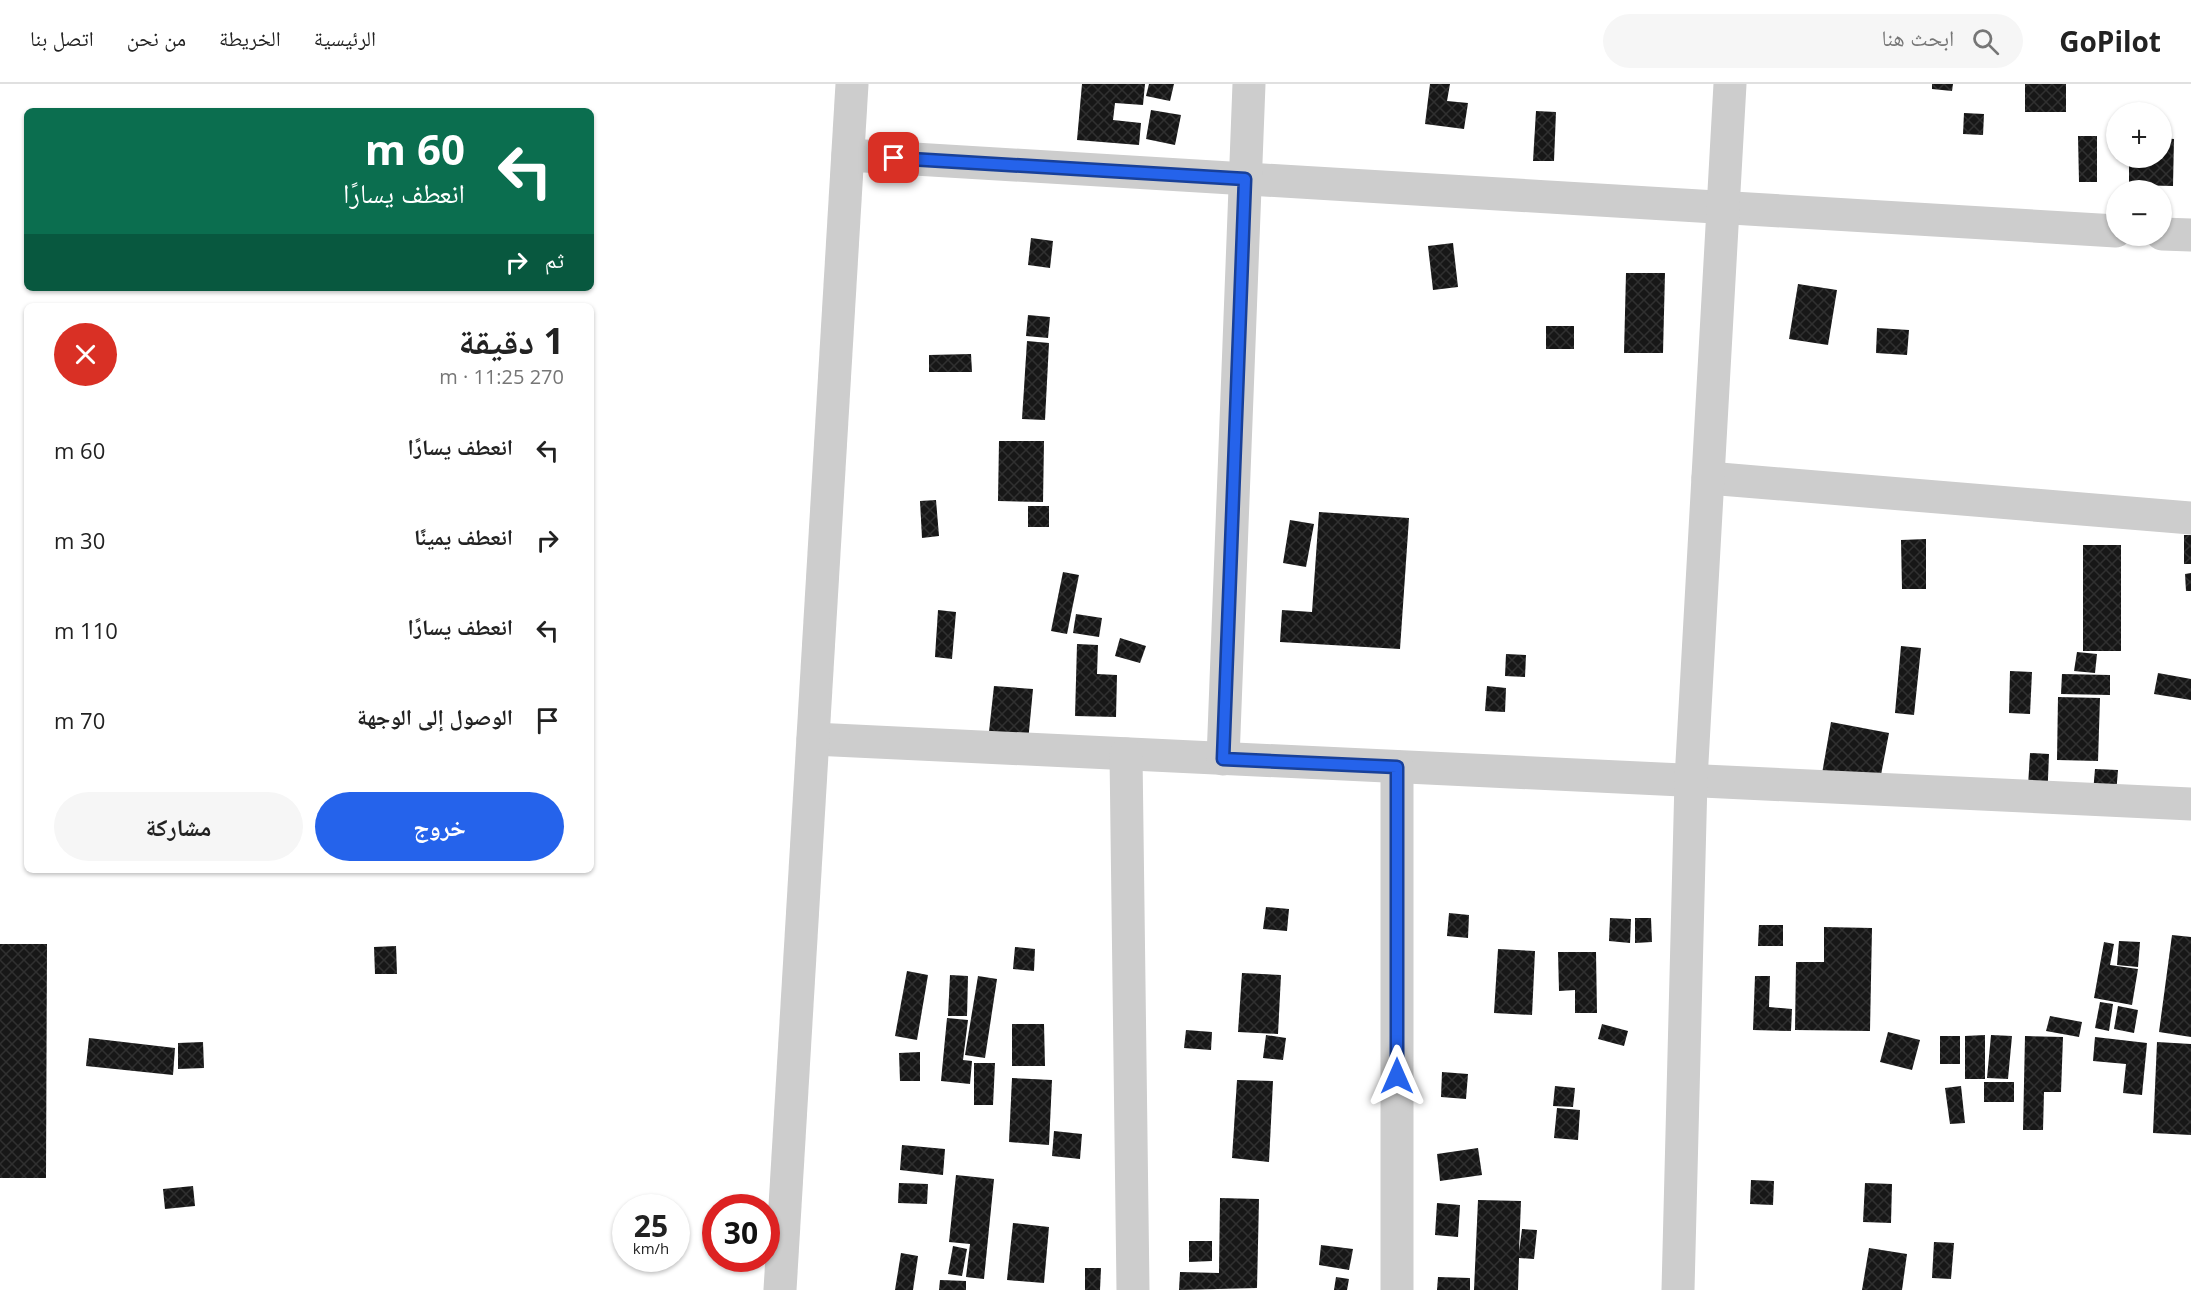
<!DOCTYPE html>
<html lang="ar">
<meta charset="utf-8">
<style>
body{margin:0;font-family:"Open Sans","Noto Naskh Arabic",sans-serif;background:#f6f6f6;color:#222;direction:rtl;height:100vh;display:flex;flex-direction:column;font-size:22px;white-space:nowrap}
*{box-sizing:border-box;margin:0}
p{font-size:20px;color:#767676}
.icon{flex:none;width:33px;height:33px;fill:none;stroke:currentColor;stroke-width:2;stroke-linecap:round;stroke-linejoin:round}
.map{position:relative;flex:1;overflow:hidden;direction:ltr}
.panel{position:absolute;left:24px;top:219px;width:570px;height:570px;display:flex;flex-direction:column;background:#fff;border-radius:9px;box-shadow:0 2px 4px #0004;direction:rtl}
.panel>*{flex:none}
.banner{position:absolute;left:24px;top:24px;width:570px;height:183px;border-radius:9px;box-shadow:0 2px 4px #0004;direction:rtl;background:#0b6e4f;color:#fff;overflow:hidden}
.fabs{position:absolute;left:2106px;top:18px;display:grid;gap:12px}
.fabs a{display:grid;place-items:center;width:66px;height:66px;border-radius:50%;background:#fff;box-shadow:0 2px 4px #0004;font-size:30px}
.speed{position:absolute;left:612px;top:1110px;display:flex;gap:12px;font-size:30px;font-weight:700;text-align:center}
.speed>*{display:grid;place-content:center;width:78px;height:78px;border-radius:50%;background:#fff;box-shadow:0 2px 4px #0004;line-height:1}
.speed small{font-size:15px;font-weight:400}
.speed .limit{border:9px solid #d22;background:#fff;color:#111}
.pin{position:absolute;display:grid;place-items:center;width:51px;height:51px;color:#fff;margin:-26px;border-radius:12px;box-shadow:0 3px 9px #0006}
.me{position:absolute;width:66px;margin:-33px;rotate:0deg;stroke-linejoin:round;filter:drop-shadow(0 0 4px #0008)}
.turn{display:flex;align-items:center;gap:21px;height:126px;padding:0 30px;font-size:27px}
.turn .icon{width:78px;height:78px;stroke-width:2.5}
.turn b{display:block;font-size:42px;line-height:51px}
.then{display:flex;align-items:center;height:57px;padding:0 30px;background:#0003;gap:12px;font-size:22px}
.round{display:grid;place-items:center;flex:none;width:63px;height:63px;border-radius:32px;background:#f6f6f6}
.overview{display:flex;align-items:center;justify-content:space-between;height:102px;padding:0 30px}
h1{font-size:36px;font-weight:700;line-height:45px}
.action{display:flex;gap:12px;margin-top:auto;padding:12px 30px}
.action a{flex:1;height:69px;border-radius:36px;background:#2563eb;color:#fff;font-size:24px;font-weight:700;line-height:69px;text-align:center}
.action a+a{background:#f6f6f6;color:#222}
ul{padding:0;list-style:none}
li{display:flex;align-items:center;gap:18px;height:90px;padding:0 30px}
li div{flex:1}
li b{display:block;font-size:22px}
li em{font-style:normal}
header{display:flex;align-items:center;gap:36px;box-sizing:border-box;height:84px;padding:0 30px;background:#fff;border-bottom:2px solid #e0e0e0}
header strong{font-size:28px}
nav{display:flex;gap:33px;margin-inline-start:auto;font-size:21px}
.search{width:420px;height:54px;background:#f6f6f6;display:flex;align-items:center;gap:15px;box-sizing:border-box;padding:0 21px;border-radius:33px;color:#767676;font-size:22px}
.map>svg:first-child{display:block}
</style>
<header>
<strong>GoPilot</strong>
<div class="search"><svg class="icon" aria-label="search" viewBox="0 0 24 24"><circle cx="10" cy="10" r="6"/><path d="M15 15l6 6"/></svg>ابحث هنا</div>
<nav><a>الرئيسية</a><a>الخريطة</a><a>من نحن</a><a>اتصل بنا</a></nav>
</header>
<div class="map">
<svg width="2191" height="1206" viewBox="0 0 2191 1206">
<defs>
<pattern id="building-cross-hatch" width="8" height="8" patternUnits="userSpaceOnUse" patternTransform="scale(1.5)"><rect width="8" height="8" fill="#171717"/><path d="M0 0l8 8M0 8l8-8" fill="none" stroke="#303030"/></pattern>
</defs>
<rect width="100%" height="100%" fill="#fff"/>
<!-- building -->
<g fill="url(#building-cross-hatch)">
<polygon points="1082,0 1145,0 1143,21 1115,19 1113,36 1141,39 1139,61 1077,56"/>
<polygon points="1149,0 1174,0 1170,17 1146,12"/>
<polygon points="1430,0 1450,0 1447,17 1468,19 1464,45 1425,40"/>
<polygon points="1932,0 1953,0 1952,7 1932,5"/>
<rect x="2025" y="0" width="41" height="28"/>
<polygon points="1151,26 1181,31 1175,61 1146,55"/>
<polygon points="1536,27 1556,28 1554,77 1533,77"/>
<polygon points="1964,29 1984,30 1983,51 1963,50"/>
<polygon points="2078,52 2097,52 2097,98 2079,98"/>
<polygon points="2162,54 2174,55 2173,102 2129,101 2129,74 2162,74"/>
<polygon points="1031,154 1053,157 1050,184 1028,181"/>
<polygon points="1453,159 1458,203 1433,206 1428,162"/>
<polygon points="1626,189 1665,189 1663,269 1624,269"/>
<polygon points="1798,200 1837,206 1828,261 1789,255"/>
<polygon points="1028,231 1050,233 1048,254 1026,252"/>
<rect x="1546" y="242" width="28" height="23"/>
<polygon points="1877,244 1909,246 1907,271 1876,269"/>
<polygon points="1027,257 1049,259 1045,336 1022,335"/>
<polygon points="971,270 972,288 929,288 929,271"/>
<polygon points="999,357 1044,357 1043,418 998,417"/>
<polygon points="936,416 939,452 922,454 920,417"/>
<rect x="1028" y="422" width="21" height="21"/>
<polygon points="1319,428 1409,434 1400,565 1280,558 1282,526 1312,528"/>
<polygon points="1290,436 1314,440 1306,483 1283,479"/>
<rect x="2184" y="451" width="7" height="29"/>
<polygon points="1926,455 1926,505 1902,505 1901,456"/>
<rect x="2083" y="461" width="38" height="106"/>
<polygon points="1063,488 1079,491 1067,550 1051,547"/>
<polygon points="2191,489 2191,507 2186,507 2185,490"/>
<polygon points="938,526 956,528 952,575 935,573"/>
<polygon points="1076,530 1102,534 1099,553 1073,549"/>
<polygon points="1120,554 1146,562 1140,579 1115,572"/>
<polygon points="1077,560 1098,561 1097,590 1117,591 1116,633 1075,632"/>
<polygon points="1901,562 1921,564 1914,631 1895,629"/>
<polygon points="2077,568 2097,570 2095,589 2074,587"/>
<polygon points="1506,570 1526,571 1525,593 1505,592"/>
<polygon points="2010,587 2032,588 2030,630 2009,629"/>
<polygon points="2158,589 2191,595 2191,616 2154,610"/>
<polygon points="2062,590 2110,591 2110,611 2061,610"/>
<polygon points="994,602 1033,605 1026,679 986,675"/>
<polygon points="1487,602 1506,604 1505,628 1485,627"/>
<polygon points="2058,613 2100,614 2098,677 2057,676"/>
<polygon points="1831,638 1889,649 1876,717 1819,707"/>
<polygon points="2030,669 2049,670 2047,719 2027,719"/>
<polygon points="2095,685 2118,686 2115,722 2092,721"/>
<polygon points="1266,823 1289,825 1287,847 1263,845"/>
<polygon points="1449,829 1469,831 1468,854 1447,852"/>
<polygon points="1610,834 1631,835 1630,859 1609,857"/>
<polygon points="1635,834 1651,834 1652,858 1635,859"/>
<polygon points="1759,841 1783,841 1783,862 1758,862"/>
<polygon points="1824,843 1872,844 1870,947 1795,946 1796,878 1824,878"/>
<polygon points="2172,851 2191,853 2191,953 2159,948"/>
<polygon points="2119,857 2140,858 2138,883 2117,881"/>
<polygon points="2104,858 2114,860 2110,881 2138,885 2132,921 2094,914"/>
<polygon points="0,860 47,860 46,1094 0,1094"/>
<polygon points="396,862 397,890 375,890 374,863"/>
<polygon points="1015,863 1035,865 1034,887 1013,885"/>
<polygon points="1498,865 1535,867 1532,931 1494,929"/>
<polygon points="1558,868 1596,868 1597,929 1575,929 1575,906 1559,907"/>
<polygon points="907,887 928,891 917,956 895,952"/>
<polygon points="1242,889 1281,891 1278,950 1238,948"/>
<polygon points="950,891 968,892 967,932 948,932"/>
<polygon points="978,892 997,895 985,974 965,971"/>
<polygon points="1755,892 1770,892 1769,923 1792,925 1791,947 1753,946"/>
<polygon points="2100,918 2113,920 2109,947 2095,944"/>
<polygon points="2118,922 2138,926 2134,949 2114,945"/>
<polygon points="2050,932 2082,938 2079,953 2046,947"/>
<polygon points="947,934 968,936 963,976 972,977 970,1000 941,997"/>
<polygon points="1012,940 1044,940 1045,982 1012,982"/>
<polygon points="1602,940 1628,947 1624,962 1598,955"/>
<polygon points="1186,946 1212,948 1211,966 1184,964"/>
<polygon points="1888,948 1920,956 1912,986 1880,978"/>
<polygon points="1266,951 1286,954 1283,976 1263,974"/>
<polygon points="1985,951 1985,995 1965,995 1965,952"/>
<polygon points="1991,951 2012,952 2008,995 1987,994"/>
<rect x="1940" y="952" width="20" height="28"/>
<polygon points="2025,952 2063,953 2061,1008 2044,1008 2043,1046 2023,1046"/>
<polygon points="2095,953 2147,959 2142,1011 2123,1009 2126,980 2093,977"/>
<polygon points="89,954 175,964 173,991 86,982"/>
<polygon points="203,958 204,984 178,985 178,959"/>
<polygon points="2157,958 2191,960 2191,1051 2153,1049"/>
<polygon points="920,968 920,997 900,997 899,969"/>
<polygon points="974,979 995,979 993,1021 974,1021"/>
<polygon points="1442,988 1468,990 1466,1015 1441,1013"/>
<polygon points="1012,994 1052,996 1049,1061 1009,1058"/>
<polygon points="1237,996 1273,997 1269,1078 1232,1074"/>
<rect x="1984" y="998" width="30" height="20"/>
<polygon points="1555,1002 1575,1004 1573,1023 1553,1022"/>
<polygon points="1961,1002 1965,1039 1950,1040 1945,1004"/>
<polygon points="1557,1024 1580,1026 1578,1056 1554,1054"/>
<polygon points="1054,1047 1082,1050 1080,1075 1052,1072"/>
<polygon points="902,1061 945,1065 943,1091 900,1086"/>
<polygon points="1478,1064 1482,1091 1440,1097 1437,1070"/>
<polygon points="956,1091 994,1095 984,1195 966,1193 970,1160 949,1158"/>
<polygon points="1751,1096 1774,1097 1773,1121 1750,1120"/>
<polygon points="899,1099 928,1100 927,1120 898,1119"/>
<polygon points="1865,1099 1892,1100 1891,1139 1863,1138"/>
<polygon points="193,1102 195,1122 165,1125 163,1105"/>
<polygon points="1220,1114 1259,1115 1257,1204 1179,1206 1180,1188 1219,1189"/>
<polygon points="1478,1116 1521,1117 1519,1168 1522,1145 1537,1146 1534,1175 1519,1174 1518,1206 1474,1206"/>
<polygon points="1437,1119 1460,1121 1458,1153 1435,1151"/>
<polygon points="1013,1139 1049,1143 1044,1199 1007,1196"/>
<polygon points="1189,1157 1212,1157 1212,1177 1189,1178"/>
<polygon points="1934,1158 1954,1159 1951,1195 1932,1194"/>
<polygon points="1321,1161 1353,1165 1349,1186 1319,1181"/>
<polygon points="953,1162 967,1165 962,1192 948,1190"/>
<polygon points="1869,1164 1907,1170 1902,1206 1862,1206"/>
<polygon points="901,1169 918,1172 913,1206 895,1206"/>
<polygon points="1085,1184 1101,1184 1100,1206 1085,1206"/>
<polygon points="1336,1193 1349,1195 1347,1206 1334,1206"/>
<polygon points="1438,1193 1470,1194 1470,1206 1437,1206"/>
<polygon points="940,1196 966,1197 966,1206 939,1206"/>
</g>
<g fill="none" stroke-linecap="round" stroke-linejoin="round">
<!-- minor -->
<g stroke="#cdcdcd" stroke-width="33">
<polyline points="848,71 2116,147"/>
<polyline points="2162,150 2191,151"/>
<polyline points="1708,394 2191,434"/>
<polyline points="813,655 2191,720"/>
<polyline points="1126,670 1133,1206"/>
<polyline points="1223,675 1249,0"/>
<polyline points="1397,683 1397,1206"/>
<polyline points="780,1206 852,0"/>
<polyline points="1678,1206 1691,696 1730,0"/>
</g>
</g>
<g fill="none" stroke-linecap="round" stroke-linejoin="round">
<!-- route casing -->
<g stroke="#184099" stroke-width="15">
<polyline id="route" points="894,74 1245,95 1223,675 1397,683 1397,992"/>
</g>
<!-- route -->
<use href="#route" stroke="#2563eb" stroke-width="10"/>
</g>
</svg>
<div class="fabs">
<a>+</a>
<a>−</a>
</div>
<div class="speed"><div>25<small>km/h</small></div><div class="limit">30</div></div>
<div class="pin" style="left:894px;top:74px;background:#d93025"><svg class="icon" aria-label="arrive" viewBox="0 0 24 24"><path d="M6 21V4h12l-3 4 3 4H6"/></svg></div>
<svg class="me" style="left:1397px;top:992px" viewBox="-20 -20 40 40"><path d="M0-17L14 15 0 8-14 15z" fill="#2563eb" stroke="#fff" stroke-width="4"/></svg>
<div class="banner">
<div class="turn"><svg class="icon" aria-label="left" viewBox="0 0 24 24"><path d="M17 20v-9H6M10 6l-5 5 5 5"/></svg><div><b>60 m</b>انعطف يسارًا</div></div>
<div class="then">ثم<svg class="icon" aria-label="right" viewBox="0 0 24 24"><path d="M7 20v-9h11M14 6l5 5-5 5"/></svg></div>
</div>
<section class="panel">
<div class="overview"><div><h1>1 دقيقة</h1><p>270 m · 11:25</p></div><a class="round" style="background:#d93025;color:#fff"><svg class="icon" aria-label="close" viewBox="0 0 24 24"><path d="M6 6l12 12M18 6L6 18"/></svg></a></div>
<ul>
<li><svg class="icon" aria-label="left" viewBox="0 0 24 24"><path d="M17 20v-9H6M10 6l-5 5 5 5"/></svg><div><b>انعطف يسارًا</b></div><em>60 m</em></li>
<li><svg class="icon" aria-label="right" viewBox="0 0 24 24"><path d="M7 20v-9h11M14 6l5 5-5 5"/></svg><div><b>انعطف يمينًا</b></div><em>30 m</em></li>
<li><svg class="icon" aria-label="left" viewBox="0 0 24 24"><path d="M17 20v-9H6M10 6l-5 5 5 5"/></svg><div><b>انعطف يسارًا</b></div><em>110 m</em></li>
<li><svg class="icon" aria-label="arrive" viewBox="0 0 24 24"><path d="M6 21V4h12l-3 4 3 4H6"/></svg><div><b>الوصول إلى الوجهة</b></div><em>70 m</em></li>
</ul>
<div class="action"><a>خروج</a><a>مشاركة</a></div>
</section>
</div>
